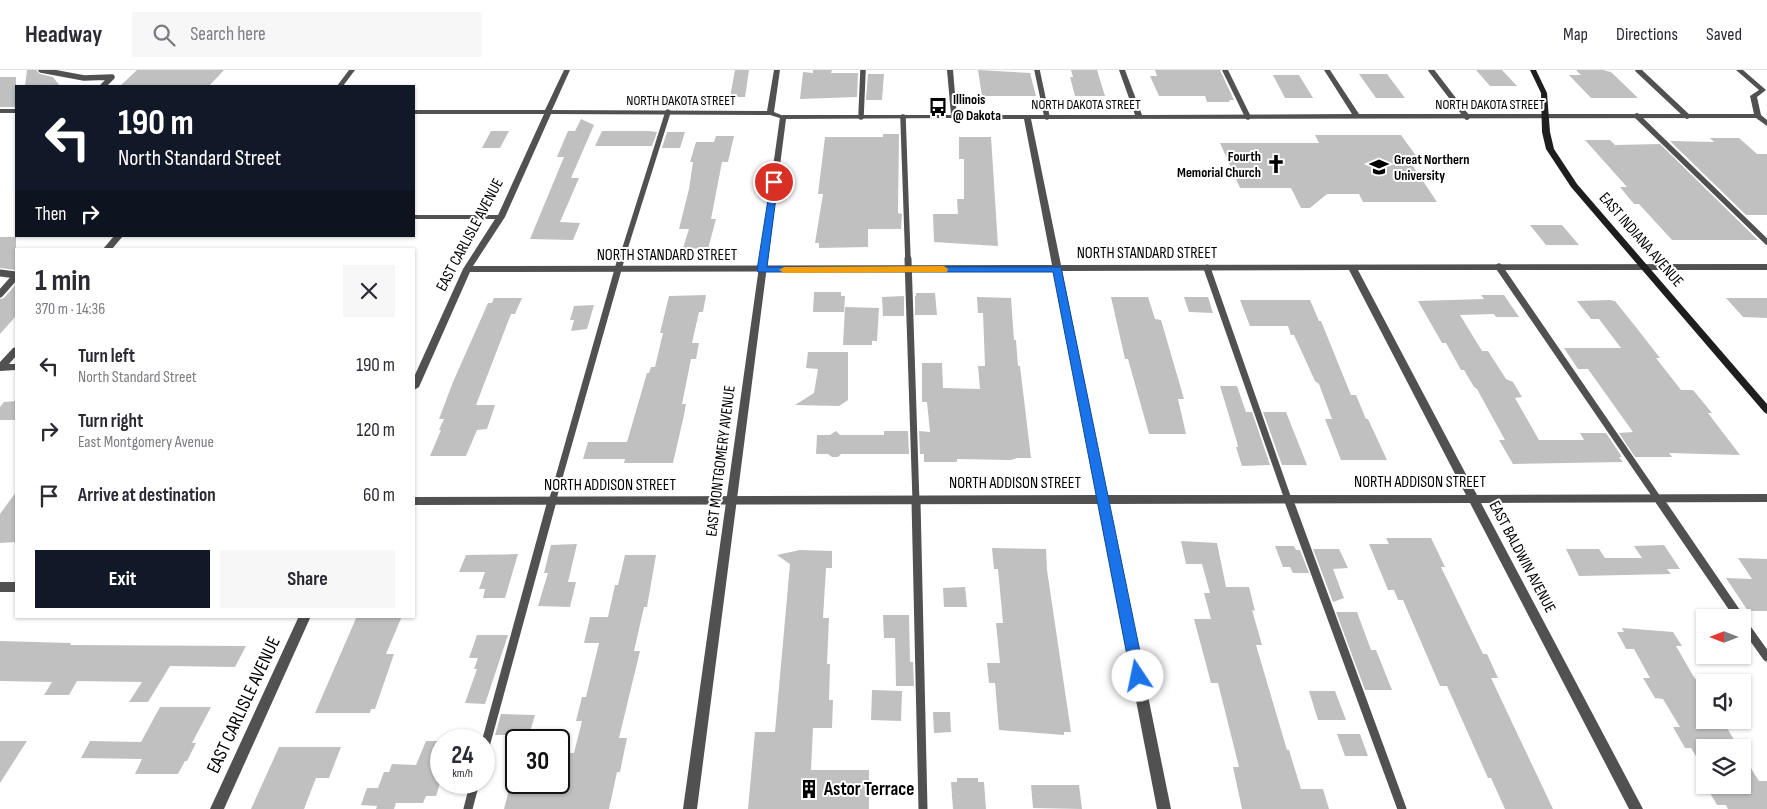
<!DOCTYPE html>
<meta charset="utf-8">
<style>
body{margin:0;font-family:"Sofia Sans Condensed",sans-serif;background:#f7f7f7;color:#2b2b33;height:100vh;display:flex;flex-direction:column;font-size:19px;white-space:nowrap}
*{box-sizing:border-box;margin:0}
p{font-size:16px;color:#7c7c81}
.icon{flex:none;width:28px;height:28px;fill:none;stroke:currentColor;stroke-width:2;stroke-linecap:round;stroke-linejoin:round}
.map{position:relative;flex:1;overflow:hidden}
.details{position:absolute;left:15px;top:178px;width:400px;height:370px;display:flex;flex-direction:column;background:#fff;border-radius:0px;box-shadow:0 1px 4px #0004}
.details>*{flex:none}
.hud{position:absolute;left:15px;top:15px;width:400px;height:152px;border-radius:0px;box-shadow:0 1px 4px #0004;background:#111827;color:#fff;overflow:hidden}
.needle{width:32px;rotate:270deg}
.buttons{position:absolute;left:1696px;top:539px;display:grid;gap:10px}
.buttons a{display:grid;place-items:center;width:55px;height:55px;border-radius:0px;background:#fff;box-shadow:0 1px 4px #0004;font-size:25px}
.speed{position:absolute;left:430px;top:659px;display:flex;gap:10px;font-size:25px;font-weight:700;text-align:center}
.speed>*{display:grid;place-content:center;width:65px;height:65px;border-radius:50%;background:#fff;box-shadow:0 1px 4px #0004;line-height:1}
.speed small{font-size:12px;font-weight:400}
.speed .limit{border:2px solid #111;border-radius:8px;background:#fff;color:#111}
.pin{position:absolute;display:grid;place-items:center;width:42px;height:42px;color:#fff;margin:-21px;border:2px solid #fff;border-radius:50%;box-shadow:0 1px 5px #0007}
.me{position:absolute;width:55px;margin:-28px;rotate:349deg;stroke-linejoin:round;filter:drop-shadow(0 0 4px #0008)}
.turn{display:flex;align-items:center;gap:18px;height:105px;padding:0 20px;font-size:22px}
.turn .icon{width:65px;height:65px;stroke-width:2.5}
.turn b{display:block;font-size:35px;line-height:42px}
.then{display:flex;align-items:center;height:48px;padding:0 20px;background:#0003;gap:10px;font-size:19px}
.round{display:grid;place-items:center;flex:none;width:52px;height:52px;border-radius:0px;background:#f7f7f7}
.head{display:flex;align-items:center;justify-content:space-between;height:85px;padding:0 20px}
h1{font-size:30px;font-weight:700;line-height:38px}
.primary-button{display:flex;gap:10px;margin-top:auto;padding:10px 20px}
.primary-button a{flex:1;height:58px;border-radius:0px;background:#111827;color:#fff;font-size:20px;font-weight:700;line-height:58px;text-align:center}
.primary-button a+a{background:#f7f7f7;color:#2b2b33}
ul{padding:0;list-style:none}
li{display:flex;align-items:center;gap:15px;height:65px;padding:0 20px}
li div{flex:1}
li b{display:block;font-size:19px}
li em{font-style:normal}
header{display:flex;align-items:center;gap:30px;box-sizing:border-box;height:70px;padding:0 25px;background:#fff;border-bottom:1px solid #e1e1e2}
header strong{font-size:24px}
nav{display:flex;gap:28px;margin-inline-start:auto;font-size:18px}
.search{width:350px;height:45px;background:#f7f7f7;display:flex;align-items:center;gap:12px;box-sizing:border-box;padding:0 18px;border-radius:0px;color:#7c7c81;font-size:19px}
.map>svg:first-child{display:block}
</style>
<header>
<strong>Headway</strong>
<div class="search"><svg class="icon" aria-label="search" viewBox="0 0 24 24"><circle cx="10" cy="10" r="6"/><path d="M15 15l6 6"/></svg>Search here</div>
<nav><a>Map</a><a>Directions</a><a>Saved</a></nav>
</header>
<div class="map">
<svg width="1767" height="739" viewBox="0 0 1767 739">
<rect width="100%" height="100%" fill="#fff"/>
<!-- building -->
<g fill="#c0c0c0">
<polygon points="27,0 36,0 40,4 53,7 60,16 25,16"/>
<polygon points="137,0 224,0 209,16 120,16"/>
<polygon points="735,0 749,0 745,27 730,27"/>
<polygon points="813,0 832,0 831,3 858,3 857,27 800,29 803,2 813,3"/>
<polygon points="978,0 1030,3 1036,26 982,26"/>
<polygon points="1071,0 1097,0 1105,26 1075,26 1070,7 1073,7"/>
<polygon points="1155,0 1220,0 1234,30 1229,30 1230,32 1207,32 1205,26 1159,26 1150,6 1157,6"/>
<polygon points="1476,0 1502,0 1517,16 1490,16"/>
<polygon points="1576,0 1603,0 1611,2 1638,28 1591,28 1569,5 1581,5"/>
<polygon points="868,4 884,4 882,30 866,30"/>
<polygon points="1359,4 1387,4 1405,28 1376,28"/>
<polygon points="1273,5 1299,5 1313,28 1285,28"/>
<rect x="0" y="7" width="16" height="30"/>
<polygon points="581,49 594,55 571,108 579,108 560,152 580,153 573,170 530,169 564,87 557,87 568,61 575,61"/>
<polygon points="491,61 509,61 500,78 482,78"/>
<polygon points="602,61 648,61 657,62 652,76 595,76"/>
<polygon points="667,62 685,62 680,78 662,78"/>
<polygon points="883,64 899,64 898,143 902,144 901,159 868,159 868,177 819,178 819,173 815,173 823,124 818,124 825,67 883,67"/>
<polygon points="1315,65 1401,65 1419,90 1409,90 1437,132 1363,132 1359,124 1327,124 1310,138 1301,138 1291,118 1240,118 1220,73 1319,73"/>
<polygon points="716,66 734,66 728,92 722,92 711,149 716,149 708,179 683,178 689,159 679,159 689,119 693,92 690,92 696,72 714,72"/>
<polygon points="959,67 991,67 998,176 934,172 933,144 958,144 957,129 964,129 964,89 959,89"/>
<polygon points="1710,68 1739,68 1757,84 1767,84 1767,145 1746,145 1670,71 1714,72"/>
<polygon points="1585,70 1610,70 1615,75 1660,74 1758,170 1672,170 1639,134 1634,134 1620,117 1627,117"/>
<polygon points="1530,155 1562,155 1579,175 1546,175"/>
<polygon points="0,167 16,167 16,200 0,198"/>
<polygon points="16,214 16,246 0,264 0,229 4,228"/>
<polygon points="814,222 841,222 841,226 845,226 844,242 813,242"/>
<polygon points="916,223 935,223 937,245 915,245 915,226 916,226"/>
<polygon points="706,225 703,242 699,242 692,273 699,273 696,289 691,289 682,334 686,334 684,345 673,393 624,393 625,389 583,389 588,372 627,372 647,303 649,303 651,297 655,297 663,263 660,263 669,226"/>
<polygon points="1481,225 1504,225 1519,247 1496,247 1494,244 1460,245 1482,281 1488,281 1506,309 1513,312 1522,327 1515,328 1539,370 1584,370 1580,363 1606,363 1622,387 1619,387 1623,392 1513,394 1499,370 1505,370 1477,319 1474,317 1464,300 1461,300 1446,273 1442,273 1418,231 1484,229"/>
<polygon points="904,226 904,246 883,246 882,227"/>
<polygon points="977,227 1011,228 1014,270 1016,270 1018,296 1020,296 1031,388 1017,388 1011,390 957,389 957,392 924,392 924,384 920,384 919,361 930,362 927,332 922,332 922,293 942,293 943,318 980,319 978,296 985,296 983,243 978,243"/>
<polygon points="1111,227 1148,227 1155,249 1161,250 1184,329 1178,329 1186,364 1149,364 1128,289 1125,289"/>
<polygon points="1184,227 1208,227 1213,243 1189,242"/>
<polygon points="494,228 522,228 515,244 511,244 476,335 495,335 487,359 477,360 466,386 430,386 441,360 439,360 444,349 439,349 453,312 488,233 492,233"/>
<polygon points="1726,228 1767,228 1767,248 1743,247"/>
<polygon points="1240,230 1310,230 1319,251 1321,251 1351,325 1356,325 1366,349 1368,349 1387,390 1341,390 1325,349 1332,349 1319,314 1315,311 1294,265 1291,265 1288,256 1250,256"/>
<polygon points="1610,230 1615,231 1635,256 1660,288 1656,288 1681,320 1693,320 1712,343 1708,343 1740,385 1669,383 1672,387 1635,387 1619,363 1633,362 1588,299 1578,299 1564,278 1621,278 1599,249 1591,249 1577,231"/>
<polygon points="594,235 587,259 571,261 574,250 570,250 574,236"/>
<polygon points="845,237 879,238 877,271 872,271 872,275 843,275"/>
<polygon points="808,282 848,282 848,330 839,336 795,335 814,323 818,299 806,298"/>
<polygon points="1220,316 1237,316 1246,342 1252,342 1270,395 1242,396 1236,377 1238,377 1237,372"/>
<polygon points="16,331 16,350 0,350 0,337 4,332"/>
<polygon points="1263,342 1286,342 1307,395 1282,395"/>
<polygon points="836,361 840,365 884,365 884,361 908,361 909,384 841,384 838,387 832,387 828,384 816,384 817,365 830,365"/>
<polygon points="16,422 16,472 0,473 0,444"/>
<polygon points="1386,468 1431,468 1445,497 1441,497 1483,584 1487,584 1498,608 1491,608 1553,739 1505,739 1491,708 1488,708 1447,616 1440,616 1403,530 1398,530 1394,520 1388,520 1369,474 1389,474"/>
<polygon points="1181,471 1217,473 1226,517 1249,517 1255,541 1252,540 1262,575 1256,575 1287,680 1289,680 1301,719 1323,719 1329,739 1242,739 1233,697 1239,697 1218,613 1211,613 1194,549 1211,549 1204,523 1210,523 1202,494 1186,494"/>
<polygon points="577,474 568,512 576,512 570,537 538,536 548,503 544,503 551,475"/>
<polygon points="1664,475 1680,499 1667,499 1671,504 1579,506 1566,479 1599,479 1605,488 1642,488 1634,476"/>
<polygon points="1275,476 1294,476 1296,480 1300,480 1309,503 1293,503 1290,497 1283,497"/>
<polygon points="992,478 1046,479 1047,500 1071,662 1064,662 1064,665 999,660 995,613 989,613 987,593 1000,593 996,553 1003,553 998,499 994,499"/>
<polygon points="1313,479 1339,479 1348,498 1333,499 1344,528 1333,532"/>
<polygon points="800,480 832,481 832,498 826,498 823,548 829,548 827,594 830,594 829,630 833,630 832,658 813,658 811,700 869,700 869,739 748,739 755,662 775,662 790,494 777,485"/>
<polygon points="518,484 505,528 483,528 485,519 479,519 485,502 459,502 466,485"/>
<polygon points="625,485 656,485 647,537 644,537 634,581 640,581 619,668 627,668 620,702 617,702 609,739 504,739 510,716 557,717 565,683 574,683 582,651 576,651 582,627 586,627 599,573 584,573 590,547 608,547 615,515 618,515"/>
<polygon points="1738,488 1767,489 1767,541 1748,541 1726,508 1752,509"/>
<polygon points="965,517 967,537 944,537 943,518"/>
<polygon points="1336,542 1357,542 1371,580 1376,580 1392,620 1365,620"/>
<polygon points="883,545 909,545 910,592 913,592 914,616 896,616 895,568 884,568"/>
<polygon points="357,546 402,546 386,584 394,584 375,639 371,639 370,643 315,643"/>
<polygon points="1622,558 1673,562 1682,576 1676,576 1695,609 1705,609 1705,658 1727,658 1739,678 1705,678 1705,701 1691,678 1685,678 1673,657 1680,657 1663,629 1655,628 1643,608 1650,608 1634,579 1626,579 1617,562 1624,562"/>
<polygon points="477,565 508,565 485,634 465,633 477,599 474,599 478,588 469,588"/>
<polygon points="0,571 71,573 70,575 246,576 235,597 170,596 148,632 129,632 142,612 77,611 69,625 44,625 52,612 0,611"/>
<polygon points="872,620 902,621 901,651 871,650"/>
<polygon points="1309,621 1335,621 1346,650 1318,650"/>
<polygon points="160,637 211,637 192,673 196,673 187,691 185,691 178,704 135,704 142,689 81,688 90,671 141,672"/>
<polygon points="933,642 950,642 951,662 934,663"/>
<polygon points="501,644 535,645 529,665 495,665"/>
<polygon points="1337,664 1360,664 1368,686 1345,686"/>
<polygon points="0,671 27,671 0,713"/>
<polygon points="426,671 441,671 441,710 436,726 426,726 423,733 396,733 394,739 376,739 377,736 361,735 367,718 378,718 384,702 389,702 392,694 416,695"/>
<polygon points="279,677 341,677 329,708 316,708 304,739 251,739"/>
<polygon points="1742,684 1759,711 1767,711 1767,739 1728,739 1726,735 1717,735 1706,716 1742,715"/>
<polygon points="957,708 978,708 978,712 984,712 986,739 953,739 951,712 957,712"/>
<polygon points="1031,715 1079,715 1082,739 1033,738"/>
</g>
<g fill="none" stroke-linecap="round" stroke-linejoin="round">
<!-- service-far2 -->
<g stroke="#515151" stroke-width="5.5">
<polyline points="41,0 84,8 112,7 103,16"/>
<polyline points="1037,0 1047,47"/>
<polyline points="1225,0 1248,47"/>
<polyline points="1431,0 1467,47"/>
<polyline points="1638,0 1687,46"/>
<polyline points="1637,46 1767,172"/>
<polyline points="861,47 863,0"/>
<polyline points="903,47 908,191"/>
<polyline points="621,191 668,42"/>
</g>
<!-- service-far1 -->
<g stroke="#515151" stroke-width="7">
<polyline points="908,189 916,432"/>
<polyline points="1499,197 1660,432"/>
<polyline points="1207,198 1289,432"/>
<polyline points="0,203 16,205"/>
<polyline points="0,224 16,206"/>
<polyline points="552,432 621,189"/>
</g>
<!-- service -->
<g stroke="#515151" stroke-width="9">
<polyline points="916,431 923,739"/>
<polyline points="1289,431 1402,739"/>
<polyline points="1660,431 1740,548"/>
<polyline points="1742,552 1767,587"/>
<polyline points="484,680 552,431"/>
<polyline points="468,739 475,712"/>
</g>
<!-- minor -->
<g fill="#515151" fill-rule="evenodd">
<polygon points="349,0 355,0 343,16 337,16"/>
<path d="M564,0H570L552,40L767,41L774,0H780L774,42L786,47L783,49L770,45L551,44L505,147L473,196L1052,195L1024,49H955L952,47L955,45H1135L1119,0H1125L1142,45L1352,44L1324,0H1330L1359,44H1754L1750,26L1759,20L1736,0H1743L1766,20L1757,27L1761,45L1767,50V56L1756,48L1031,49L1061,195L1767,194V200H1358L1477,425L1767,424V432L1481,433L1643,739H1629L1470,433L1109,434L1171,739H1157L1098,434L414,435V427L1097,425L1053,201L470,202L419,317L414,320V307L463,199L495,149H414V145H498L544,44H414V40H545ZM1349,200L1466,425H1107L1062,201Z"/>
<rect x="0" y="39" width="16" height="4"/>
<polygon points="114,166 123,166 112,179 103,179"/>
<polygon points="16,277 16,286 9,294 16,294 16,300 0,301 0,292 13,278"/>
<rect x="0" y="512" width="16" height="10"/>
<polygon points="299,546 311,546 224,739 210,739"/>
</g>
<!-- tertiary -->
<polygon fill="#515151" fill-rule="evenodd" points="947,0 953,0 957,48 786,49 697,739 683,739 780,47 783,45 951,45"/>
<!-- secondary -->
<polygon fill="#1e1e1e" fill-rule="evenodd" points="1530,0 1536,0 1547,23 1550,62 1554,79 1577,114 1767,334 1767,344 1764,342 1571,117 1546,79 1542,62 1541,23"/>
</g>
<!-- route -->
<polygon fill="#1a73e8" stroke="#114b97" points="771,110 778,112 767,197 1061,197 1145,606 1143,611 1138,613 1133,611 1131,606 1053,202 758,202 757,200"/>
<!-- slow -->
<polygon fill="#f59e0b" points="944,196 948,199 947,202 784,203 779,200 784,197"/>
<!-- icons -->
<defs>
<g id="bus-bare" transform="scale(1.5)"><path d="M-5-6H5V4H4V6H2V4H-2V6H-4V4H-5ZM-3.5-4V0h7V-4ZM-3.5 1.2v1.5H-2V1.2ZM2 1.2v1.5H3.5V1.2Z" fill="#000" stroke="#fff" stroke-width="2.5" paint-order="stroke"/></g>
<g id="church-bare" transform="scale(1.5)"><path d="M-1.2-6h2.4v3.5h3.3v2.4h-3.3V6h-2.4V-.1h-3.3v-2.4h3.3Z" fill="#000" stroke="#fff" stroke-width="2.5" paint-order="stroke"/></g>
<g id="university-bare" transform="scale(1.5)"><path d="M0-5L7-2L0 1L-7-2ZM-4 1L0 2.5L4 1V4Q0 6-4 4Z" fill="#000" stroke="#fff" stroke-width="2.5" paint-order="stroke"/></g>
<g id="building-bare" transform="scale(1.5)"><path d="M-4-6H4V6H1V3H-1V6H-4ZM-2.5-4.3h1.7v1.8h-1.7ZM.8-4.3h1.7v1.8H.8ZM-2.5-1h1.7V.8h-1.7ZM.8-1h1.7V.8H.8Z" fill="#000" stroke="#fff" stroke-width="2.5" paint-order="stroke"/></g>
</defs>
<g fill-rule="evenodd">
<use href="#bus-bare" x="938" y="37"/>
<use href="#church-bare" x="1276" y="94"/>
<use href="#university-bare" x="1379" y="97"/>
<use href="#building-bare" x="809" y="719"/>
</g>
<g text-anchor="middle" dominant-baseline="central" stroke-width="4" stroke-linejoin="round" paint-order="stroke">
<!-- far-poi labels -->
<g font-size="14" font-weight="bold" fill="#000" stroke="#fff" text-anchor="start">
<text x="953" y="29">Illinois<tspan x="953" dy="16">@ Dakota</tspan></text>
<text x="1261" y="86" text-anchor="end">Fourth<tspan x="1261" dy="16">Memorial Church</tspan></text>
<text x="1394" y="89">Great Northern<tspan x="1394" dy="16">University</tspan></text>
</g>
<!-- far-street labels -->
<g font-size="14" fill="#000" stroke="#fff">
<text x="681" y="30">NORTH DAKOTA STREET</text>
<text x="1086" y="34">NORTH DAKOTA STREET</text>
<text x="1490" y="34">NORTH DAKOTA STREET</text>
</g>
<!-- street labels -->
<g font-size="16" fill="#000" stroke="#fff">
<text transform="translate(470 165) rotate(-62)">EAST CARLISLE AVENUE</text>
<text transform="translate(1641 170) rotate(49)">EAST INDIANA AVENUE</text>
<text x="1147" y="183">NORTH STANDARD STREET</text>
<text x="667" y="185">NORTH STANDARD STREET</text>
<text transform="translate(721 391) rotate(-83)">EAST MONTGOMERY AVENUE</text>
<text x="1420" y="412">NORTH ADDISON STREET</text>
<text x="1015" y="413">NORTH ADDISON STREET</text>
<text x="610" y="415">NORTH ADDISON STREET</text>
<text transform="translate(1522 487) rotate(62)">EAST BALDWIN AVENUE</text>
</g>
<!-- near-street labels -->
<g font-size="19" fill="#000" stroke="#fff">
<text transform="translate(244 635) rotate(-65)">EAST CARLISLE AVENUE</text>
</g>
<!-- near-poi labels -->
<g font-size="19" font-weight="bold" fill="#000" stroke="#fff" text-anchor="start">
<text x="824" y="719">Astor Terrace</text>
</g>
</g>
</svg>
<div class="buttons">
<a><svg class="needle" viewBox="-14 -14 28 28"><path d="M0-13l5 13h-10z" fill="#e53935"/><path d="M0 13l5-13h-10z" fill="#7c7c81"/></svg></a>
<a><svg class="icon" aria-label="sound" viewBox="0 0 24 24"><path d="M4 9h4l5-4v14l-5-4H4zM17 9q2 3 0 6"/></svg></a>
<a><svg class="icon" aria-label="layers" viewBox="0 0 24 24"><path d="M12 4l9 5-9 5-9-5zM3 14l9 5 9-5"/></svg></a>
</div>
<div class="speed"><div>24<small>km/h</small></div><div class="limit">30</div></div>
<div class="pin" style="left:774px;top:112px;background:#d93025"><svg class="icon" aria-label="arrive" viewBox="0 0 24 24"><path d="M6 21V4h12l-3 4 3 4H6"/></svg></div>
<svg class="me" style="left:1138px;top:606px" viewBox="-20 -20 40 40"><circle r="19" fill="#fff"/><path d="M0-13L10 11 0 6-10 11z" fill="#1a73e8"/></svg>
<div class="hud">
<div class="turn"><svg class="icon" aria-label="left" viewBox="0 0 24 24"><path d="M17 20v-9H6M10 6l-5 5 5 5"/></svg><div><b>190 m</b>North Standard Street</div></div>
<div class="then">Then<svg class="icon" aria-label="right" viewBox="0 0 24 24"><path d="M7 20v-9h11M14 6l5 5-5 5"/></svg></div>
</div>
<section class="details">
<div class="head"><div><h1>1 min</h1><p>370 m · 14:36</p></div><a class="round"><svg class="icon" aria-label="close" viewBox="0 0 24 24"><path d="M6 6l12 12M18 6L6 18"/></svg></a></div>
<ul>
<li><svg class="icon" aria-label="left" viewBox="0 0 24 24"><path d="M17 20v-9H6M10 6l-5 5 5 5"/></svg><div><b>Turn left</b><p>North Standard Street</p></div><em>190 m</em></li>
<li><svg class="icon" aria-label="right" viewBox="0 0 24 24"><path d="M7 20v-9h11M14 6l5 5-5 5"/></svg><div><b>Turn right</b><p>East Montgomery Avenue</p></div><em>120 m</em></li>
<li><svg class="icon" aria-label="arrive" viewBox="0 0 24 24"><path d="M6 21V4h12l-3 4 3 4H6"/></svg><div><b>Arrive at destination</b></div><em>60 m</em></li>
</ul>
<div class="primary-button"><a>Exit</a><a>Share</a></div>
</section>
</div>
